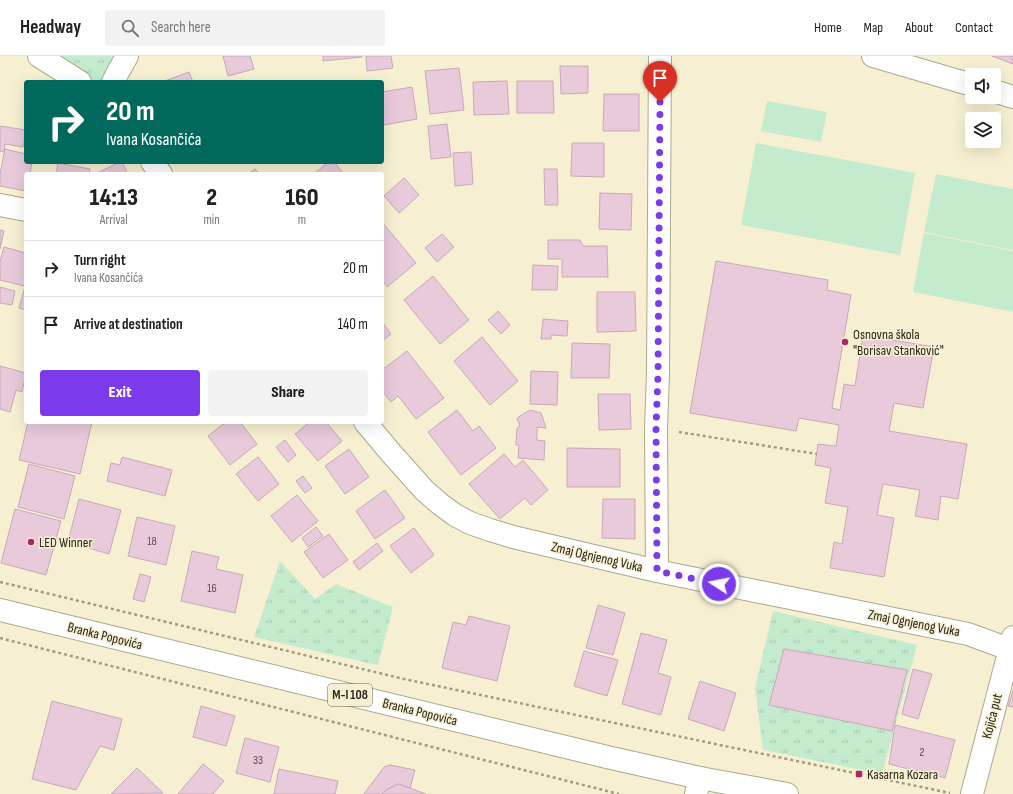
<!DOCTYPE html>
<meta charset="utf-8">
<style>
body{margin:0;font-family:"Sofia Sans Condensed",sans-serif;background:#f2f2f2;color:#222;height:100vh;display:flex;flex-direction:column;font-size:15px;white-space:nowrap}
*{box-sizing:border-box;margin:0}
p{font-size:13px;color:#767676}
.icon{flex:none;width:22px;height:22px;fill:none;stroke:currentColor;stroke-width:2;stroke-linecap:round;stroke-linejoin:round}
.map{position:relative;flex:1;overflow:hidden}
.side{position:absolute;left:24px;top:116px;width:360px;height:252px;display:flex;flex-direction:column;background:#fff;border-radius:4px;box-shadow:0 4px 16px #0002}
.side>*{flex:none}
.top-card{position:absolute;left:24px;top:24px;width:360px;height:84px;border-radius:4px;box-shadow:0 4px 16px #0002;background:#00695c;color:#fff;overflow:hidden}
.tools{position:absolute;left:965px;top:12px;display:grid;gap:8px}
.tools a{display:grid;place-items:center;width:36px;height:36px;border-radius:4px;background:#fff;box-shadow:0 4px 16px #0002;font-size:20px}
.pin{position:absolute;display:grid;place-items:center;width:34px;height:34px;color:#fff;margin:-41px -17px;border-radius:50% 50% 50% 0;rotate:-45deg;box-shadow:0 0 4px #0007}
.pin .icon{rotate:45deg}
.me{position:absolute;width:44px;margin:-22px;rotate:281deg;stroke-linejoin:round;filter:drop-shadow(0 0 3px #0008)}
.turn{display:flex;align-items:center;gap:14px;height:84px;padding:0 16px;font-size:18px}
.turn .icon{width:52px;height:52px;stroke-width:2.5}
.turn b{display:block;font-size:28px;line-height:34px}
.eta{display:flex;justify-content:space-evenly;align-items:center;height:68px;text-align:center}
.eta b{font-size:24px;font-weight:800;line-height:28px}
.action{display:flex;gap:8px;margin-top:auto;padding:8px 16px}
.action a{flex:1;height:46px;border-radius:4px;background:#7c3aed;color:#fff;font-size:16px;font-weight:800;line-height:46px;text-align:center}
.action a+a{background:#f2f2f2;color:#222}
ul{padding:0;list-style:none}
li{display:flex;align-items:center;gap:12px;height:56px;padding:0 16px;border-top:1px solid #e0e0e0}
li div{flex:1}
li b{display:block;font-size:15px}
li em{font-style:normal}
header{display:flex;align-items:center;gap:24px;box-sizing:border-box;height:56px;padding:0 20px;background:#fff;border-bottom:1px solid #e0e0e0}
header strong{font-size:19px}
nav{display:flex;gap:22px;margin-inline-start:auto;font-size:14px}
.search{width:280px;height:36px;background:#f2f2f2;display:flex;align-items:center;gap:10px;box-sizing:border-box;padding:0 14px;border-radius:4px;color:#767676;font-size:15px}
.map>svg:first-child{display:block}
</style>
<header>
<strong>Headway</strong>
<div class="search"><svg class="icon" aria-label="search" viewBox="0 0 24 24"><circle cx="10" cy="10" r="6"/><path d="M15 15l6 6"/></svg>Search here</div>
<nav><a>Home</a><a>Map</a><a>About</a><a>Contact</a></nav>
</header>
<div class="map">
<svg width="1013" height="738" viewBox="0 0 1013 738">
<defs>
<pattern id="grass-tufts" width="24" height="20" patternUnits="userSpaceOnUse"><rect width="24" height="20" fill="#c4ebcd"/><path d="M3 7l-1-3M5 7V3M7 7l1-3M15 17l-1-3M17 17v-4M19 17l1-3" fill="none" stroke="#a8c9af"/></pattern>
</defs>
<rect width="100%" height="100%" fill="#f6efd1"/>
<!-- grass -->
<g fill="url(#grass-tufts)">
<polygon points="63,0 114,0 114,1 106,26 91,26 62,3"/>
<polygon points="280,505 315,543 336,528 393,551 378,609 254,581"/>
<polygon points="773,555 917,589 882,718 763,694 755,632"/>
</g>
<!-- pitch -->
<g fill="#c4ebcd">
<polygon points="767,45 827,56 821,86 761,75"/>
<polygon points="756,87 915,117 900,199 741,169"/>
<polygon points="936,118 1013,133 1013,194 924,176"/>
<polygon points="924,177 1013,195 1013,256 913,236"/>
</g>
<!-- building -->
<g fill="#e8cada" stroke="#c7a9b9">
<polygon points="223,0 250,0 254,13 228,20"/>
<polygon points="323,0 362,0 362,1 323,5"/>
<polygon points="366,0 391,0 393,12 367,15"/>
<polygon points="992,0 1013,0 1013,8"/>
<polygon points="560,10 588,10 588,37 561,38"/>
<polygon points="459,12 464,54 430,58 425,15"/>
<polygon points="189,16 193,26 162,26"/>
<polygon points="507,25 509,58 474,59 473,26"/>
<polygon points="517,25 553,25 554,57 517,57"/>
<polygon points="412,31 417,63 384,69 382,55 382,36"/>
<polygon points="604,38 639,38 639,75 603,75"/>
<polygon points="447,68 451,101 431,103 428,70"/>
<polygon points="0,70 26,74 23,91 5,88 4,96 0,95"/>
<polygon points="572,87 604,87 604,121 571,120"/>
<polygon points="5,93 26,98 26,106 32,106 30,118 26,118 26,135 0,130 0,118"/>
<polygon points="471,96 473,128 455,130 453,97"/>
<polygon points="120,106 122,106 128,118 95,118"/>
<polygon points="328,106 334,106 344,118 314,118"/>
<polygon points="58,107 90,113 89,118 56,118"/>
<polygon points="255,113 259,118 248,118"/>
<polygon points="544,113 557,113 558,149 545,149"/>
<polygon points="404,122 419,139 399,157 384,140"/>
<polygon points="600,137 632,138 631,174 599,173"/>
<polygon points="382,166 416,207 387,231 382,224"/>
<polygon points="0,174 4,175 0,193"/>
<polygon points="442,178 454,191 437,206 425,192"/>
<polygon points="548,184 580,184 583,190 607,190 608,221 562,221 562,203 548,203"/>
<polygon points="4,191 26,197 26,223 24,230 0,224 0,205"/>
<polygon points="716,205 828,224 827,234 851,239 832,352 840,354 844,328 855,330 863,279 934,291 923,352 894,347 889,375 967,388 958,443 941,440 938,464 915,460 920,434 883,428 877,459 894,462 884,521 830,512 834,486 842,488 848,451 825,447 831,412 815,409 818,388 836,390 839,369 799,362 796,375 690,357"/>
<polygon points="533,209 558,210 557,234 532,234"/>
<polygon points="433,220 469,264 440,288 404,244"/>
<polygon points="26,227 26,254 19,252"/>
<polygon points="0,231 15,235 12,249 0,247"/>
<polygon points="597,236 635,236 636,275 597,276"/>
<polygon points="498,255 510,269 501,278 488,264"/>
<polygon points="543,263 568,265 567,280 551,279 551,283 541,283"/>
<polygon points="382,266 391,278 382,285"/>
<polygon points="482,281 518,325 490,349 454,305"/>
<polygon points="572,287 610,288 609,322 571,322"/>
<polygon points="407,295 444,342 416,363 398,340 391,346 382,335 382,314"/>
<polygon points="0,310 26,317 22,336 16,334 10,356 0,353"/>
<polygon points="531,315 558,316 557,349 530,348"/>
<polygon points="598,338 630,338 631,373 599,374"/>
<polygon points="457,354 473,375 479,370 496,392 461,419 428,376"/>
<polygon points="530,354 541,357 546,372 537,371 537,384 545,385 544,404 518,402 519,389 516,389 517,372 520,370 517,362"/>
<polygon points="28,366 92,366 80,418 19,404"/>
<polygon points="226,366 240,366 257,388 230,409 208,380"/>
<polygon points="310,366 326,366 342,385 318,405 295,378"/>
<polygon points="285,384 296,399 288,406 276,391"/>
<polygon points="567,392 620,393 620,431 567,431"/>
<polygon points="349,393 369,421 345,438 325,410"/>
<polygon points="504,398 515,411 523,404 548,434 531,449 525,442 500,463 469,428"/>
<polygon points="122,401 172,414 165,440 107,425 111,407 120,409"/>
<polygon points="258,401 279,428 258,445 236,418"/>
<polygon points="29,408 75,420 64,463 18,451"/>
<polygon points="303,420 312,432 305,437 296,425"/>
<polygon points="385,434 405,462 375,483 356,455"/>
<polygon points="297,439 318,465 292,486 271,460"/>
<polygon points="79,443 121,454 109,498 68,486"/>
<polygon points="603,443 635,443 635,483 602,482"/>
<polygon points="15,453 61,465 46,519 1,507"/>
<polygon points="137,461 175,470 166,509 128,500"/>
<polygon points="316,471 323,480 308,491 302,482"/>
<polygon points="414,472 434,499 411,517 390,490"/>
<polygon points="329,478 348,504 323,522 304,496"/>
<polygon points="377,487 383,495 359,514 353,506"/>
<polygon points="192,495 219,501 216,513 243,519 235,557 181,545"/>
<polygon points="140,518 151,521 144,546 133,543"/>
<polygon points="598,549 625,557 613,599 586,592"/>
<polygon points="469,560 510,570 497,625 442,612 453,566 466,569"/>
<polygon points="641,577 667,584 658,617 671,621 661,659 622,648"/>
<polygon points="784,593 907,614 892,675 769,649"/>
<polygon points="584,595 618,604 607,640 574,630"/>
<polygon points="913,613 932,618 918,663 902,658"/>
<polygon points="700,625 736,637 724,675 688,663"/>
<polygon points="1013,635 1013,651 1008,650"/>
<polygon points="52,645 122,663 114,694 100,690 76,734 32,723"/>
<polygon points="201,650 235,660 226,690 193,681"/>
<polygon points="895,669 955,684 945,722 889,708"/>
<polygon points="245,682 279,691 270,726 236,717"/>
<polygon points="203,708 224,725 213,738 178,738"/>
<polygon points="390,709 415,714 410,732 398,728 386,734 382,738 364,738 384,711"/>
<polygon points="137,712 163,737 111,738"/>
<polygon points="279,713 338,725 335,738 274,738"/>
<polygon points="398,728 410,732 426,738 382,738 386,734"/>
</g>
<g fill="none" stroke-linecap="round" stroke-linejoin="round">
<!-- street casing -->
<g stroke="#aea88b" stroke-width="24">
<g id="street">
<polyline points="39,0 80,26"/>
<polyline points="873,0 972,29"/>
<polyline points="113,26 118,16 127,0"/>
<polyline points="994,35 1013,41"/>
<polyline points="152,106 161,118"/>
<polyline points="0,149 26,154"/>
<polyline points="365,366 391,397 424,434 440,448 455,459 470,467 490,474 513,481 657,515 968,578 1009,593"/>
<polyline points="657,515 656,372 658,318 660,0"/>
<polyline points="696,738 700,722"/>
<polyline points="972,738 1013,581"/>
</g>
</g>
<!-- primary casing -->
<g stroke="#aea88b" stroke-width="24">
<polyline id="primary" points="0,554 607,701 700,722 787,738"/>
</g>
<!-- path -->
<g stroke="#a09b85" stroke-width="2.5" stroke-dasharray="3 3" stroke-linecap="butt">
<polyline points="679,376 817,398"/>
<polyline points="0,526 404,623 950,737"/>
<polyline points="0,582 619,738"/>
</g>
<!-- street -->
<use href="#street" stroke="#fff" stroke-width="22"/>
<!-- primary -->
<use href="#primary" stroke="#fff" stroke-width="22"/>
</g>
<g fill="none" stroke-linecap="round" stroke-linejoin="round">
<!-- route -->
<polyline stroke="#7c3aed" stroke-width="7" stroke-dasharray="0 12.6" points="660,46 658,318 656,372 657,515 719,528"/>
</g>
<!-- markers -->
<g fill="#b12662" stroke="#f6efd1" stroke-width="1.5">
<circle cx="845" cy="286" r="4"/>
<circle cx="31" cy="486" r="4"/>
<rect x="855" y="714" width="8" height="8" rx="2"/>
</g>
<g text-anchor="middle" dominant-baseline="central" stroke-width="3" stroke-linejoin="round" paint-order="stroke">
<!-- number labels -->
<g font-size="12" fill="#594f4b">
<text x="152" y="485">18</text>
<text x="212" y="532">16</text>
<text x="922" y="696">2</text>
<text x="258" y="704">33</text>
</g>
<!-- shield labels -->
<rect fill="#f6efd1" stroke="#666252" stroke-width="1" x="328" y="628" width="44" height="22" rx="3"/>
<g font-size="13" font-weight="bold" fill="#29261b">
<text x="350" y="639">M-I 108</text>
</g>
<!-- poi labels -->
<g font-size="14" fill="#29261b" stroke="#f6efd1" text-anchor="start">
<text x="853" y="278">Osnovna škola<tspan x="853" dy="16">"Borisav Stanković"</tspan></text>
<text x="39" y="486">LED Winner</text>
<text x="867" y="718">Kasarna Kozara</text>
</g>
<!-- street labels -->
<g font-size="14" fill="#29261b" stroke="#f6efd1">
<text transform="translate(597 501) rotate(13)">Zmaj Ognjenog Vuka</text>
<text transform="translate(914 567) rotate(11)">Zmaj Ognjenog Vuka</text>
<text transform="translate(105 580) rotate(14)">Branka Popovića</text>
<text transform="translate(420 656) rotate(14)">Branka Popovića</text>
<text transform="translate(992 660) rotate(-76)">Kojića put</text>
</g>
</g>
</svg>
<div class="tools">
<a><svg class="icon" aria-label="sound" viewBox="0 0 24 24"><path d="M4 9h4l5-4v14l-5-4H4zM17 9q2 3 0 6"/></svg></a>
<a><svg class="icon" aria-label="layers" viewBox="0 0 24 24"><path d="M12 4l9 5-9 5-9-5zM3 14l9 5 9-5"/></svg></a>
</div>
<div class="pin" style="left:660px;top:46px;background:#d93025"><svg class="icon" aria-label="arrive" viewBox="0 0 24 24"><path d="M6 21V4h12l-3 4 3 4H6"/></svg></div>
<svg class="me" style="left:719px;top:528px" viewBox="-20 -20 40 40"><circle r="17" fill="#7c3aed" stroke="#fff" stroke-width="3"/><path d="M0-11L8 9 0 5-8 9z" fill="#fff"/></svg>
<div class="top-card">
<div class="turn"><svg class="icon" aria-label="right" viewBox="0 0 24 24"><path d="M7 20v-9h11M14 6l5 5-5 5"/></svg><div><b>20 m</b>Ivana Kosančića</div></div>
</div>
<section class="side">
<div class="eta">
<div><b>14:13</b><p>Arrival</p></div>
<div><b>2</b><p>min</p></div>
<div><b>160</b><p>m</p></div>
</div>
<ul>
<li><svg class="icon" aria-label="right" viewBox="0 0 24 24"><path d="M7 20v-9h11M14 6l5 5-5 5"/></svg><div><b>Turn right</b><p>Ivana Kosančića</p></div><em>20 m</em></li>
<li><svg class="icon" aria-label="arrive" viewBox="0 0 24 24"><path d="M6 21V4h12l-3 4 3 4H6"/></svg><div><b>Arrive at destination</b></div><em>140 m</em></li>
</ul>
<div class="action"><a>Exit</a><a>Share</a></div>
</section>
</div>
